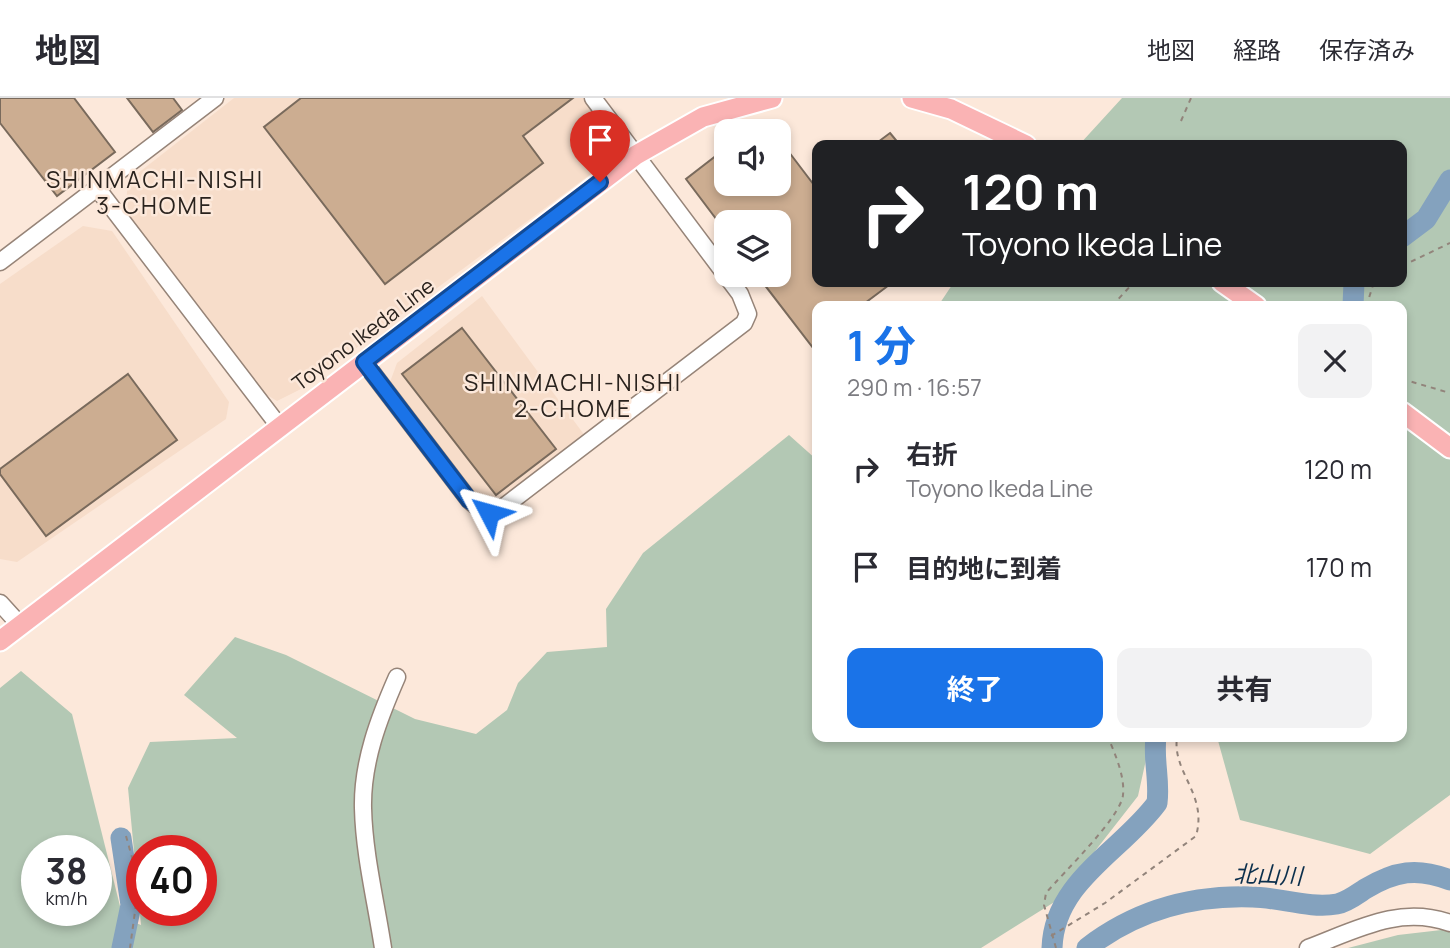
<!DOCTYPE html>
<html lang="ja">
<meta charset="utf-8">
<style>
body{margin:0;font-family:Manrope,"Noto Sans JP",sans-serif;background:#f2f2f3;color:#2b2b33;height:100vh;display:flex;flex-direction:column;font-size:26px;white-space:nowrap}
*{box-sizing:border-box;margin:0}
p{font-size:23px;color:#7c7c81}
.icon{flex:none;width:38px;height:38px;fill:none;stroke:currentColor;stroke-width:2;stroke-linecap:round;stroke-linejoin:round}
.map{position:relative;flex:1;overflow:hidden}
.details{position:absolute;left:812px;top:203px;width:595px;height:441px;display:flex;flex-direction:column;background:#fff;border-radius:14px;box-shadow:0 4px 10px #0003}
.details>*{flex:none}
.guide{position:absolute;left:812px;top:42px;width:595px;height:147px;border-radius:14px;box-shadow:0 4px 10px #0003;background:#202124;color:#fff;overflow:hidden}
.fabs{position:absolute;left:714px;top:21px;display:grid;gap:14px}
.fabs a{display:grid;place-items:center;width:77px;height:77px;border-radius:14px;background:#fff;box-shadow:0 4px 10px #0003;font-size:35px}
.speed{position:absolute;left:21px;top:737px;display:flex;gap:14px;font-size:35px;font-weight:700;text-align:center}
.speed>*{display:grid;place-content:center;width:91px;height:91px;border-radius:50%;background:#fff;box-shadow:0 4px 10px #0003;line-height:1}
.speed small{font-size:18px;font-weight:400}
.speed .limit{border:10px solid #d22;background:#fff;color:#111}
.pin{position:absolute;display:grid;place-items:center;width:60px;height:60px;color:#fff;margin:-72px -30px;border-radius:50% 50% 50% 0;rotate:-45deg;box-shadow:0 0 7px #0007}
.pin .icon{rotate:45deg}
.me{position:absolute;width:77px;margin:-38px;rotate:309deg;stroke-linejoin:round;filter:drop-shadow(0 0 5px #0008)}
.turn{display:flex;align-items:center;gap:24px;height:147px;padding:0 35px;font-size:32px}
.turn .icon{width:91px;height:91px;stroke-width:2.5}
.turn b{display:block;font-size:49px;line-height:60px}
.round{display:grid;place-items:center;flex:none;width:74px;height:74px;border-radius:14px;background:#f2f2f3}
.summary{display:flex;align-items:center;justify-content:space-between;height:119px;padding:0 35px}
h1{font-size:42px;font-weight:700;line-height:52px;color:#1a73e8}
.button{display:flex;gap:14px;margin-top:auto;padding:14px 35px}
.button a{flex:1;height:80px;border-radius:14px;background:#1a73e8;color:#fff;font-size:28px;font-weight:700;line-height:80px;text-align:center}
.button a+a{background:#f2f2f3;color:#2b2b33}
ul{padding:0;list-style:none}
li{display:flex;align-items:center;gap:21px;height:98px;padding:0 35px}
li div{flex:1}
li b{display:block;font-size:26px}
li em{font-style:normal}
header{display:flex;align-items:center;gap:42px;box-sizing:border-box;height:98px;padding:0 35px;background:#fff;border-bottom:2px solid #e1e1e2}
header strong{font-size:33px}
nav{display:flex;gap:38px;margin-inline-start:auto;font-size:24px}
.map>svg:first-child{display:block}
</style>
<header>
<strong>地図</strong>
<nav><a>地図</a><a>経路</a><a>保存済み</a></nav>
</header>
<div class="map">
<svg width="1450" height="850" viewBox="0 0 1450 850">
<rect width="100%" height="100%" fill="#fce8da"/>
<!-- built -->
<g fill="#f7ddca">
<polygon points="234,0 583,0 615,43 607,64 301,291 277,303 262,294 125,117 128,83"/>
<polygon points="83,128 112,133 229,304 226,321 17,464 0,461 0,186"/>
<polygon points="482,198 588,342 505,400 474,396 390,284 397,265"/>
</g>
<!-- green -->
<g fill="#b3c8b4" fill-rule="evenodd">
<polygon points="1122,0 1450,0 1450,697 1370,756 1240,722 1217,639 1402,639 1402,208 938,208 954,184 1402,184 1402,47 1079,47"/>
<path d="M789,337L817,362V639H1151L1138,698L1056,803L981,850H0V590L21,573L72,616L123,820L141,827L128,690L150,644L237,640L184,597L235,539L286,557L415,621L476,636L507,612L518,585L547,554L607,549L606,511L643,455ZM37,752H96V812H37ZM142,752H201V812H142Z"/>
<polygon points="1450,831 1450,850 1348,850 1398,837"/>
</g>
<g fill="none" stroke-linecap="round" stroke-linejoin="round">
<!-- river -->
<g stroke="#84a2be" stroke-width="21">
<polyline points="1402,139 1426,121 1450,82"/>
<polyline points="1353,208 1354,184"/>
<polyline points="121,740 131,807 122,850"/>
<path d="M1052,850C1054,783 1122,753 1157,705C1160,682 1153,662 1156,639"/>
<path d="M1087,850C1135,813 1192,797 1252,799C1279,799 1309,811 1337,806C1347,804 1356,797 1365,791C1395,773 1417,769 1450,782"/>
</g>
</g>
<!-- building -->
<g fill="#ccad91" stroke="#796a5c" stroke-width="2">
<polygon points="0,0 74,0 115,54 57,98 0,25"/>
<polygon points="127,0 173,0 182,12 153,34"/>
<polygon points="301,0 573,0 523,38 543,65 385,186 264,29"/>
<polygon points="890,35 900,47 874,47"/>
<polygon points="779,41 817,91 817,184 893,184 861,208 817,208 817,255 757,177 779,177 779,124 726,124 726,134 686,81 726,50 726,86 779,86"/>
<polygon points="462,230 556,351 496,397 402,276"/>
<polygon points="128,276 177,342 46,438 0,376 0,371"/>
</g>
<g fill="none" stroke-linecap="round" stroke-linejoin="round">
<!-- minor casing -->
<g stroke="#968478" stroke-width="19">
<g id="minor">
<polyline points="97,90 279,328"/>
<polyline points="0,164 215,0"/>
<polyline points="364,264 469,402 482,413 497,414 744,225 748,216 740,196 593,0"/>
<polyline points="0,505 20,527"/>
<path d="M383,850C376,804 364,756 363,710C362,664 379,620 397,579"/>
<path d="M1308,850C1356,832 1399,807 1450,825"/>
</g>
</g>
<!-- major casing -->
<g stroke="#fff" stroke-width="23">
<g id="major">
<polyline points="912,0 951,11 1026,47"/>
<polyline points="1222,184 1256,208"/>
<polyline points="1402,314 1450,350"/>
<polyline points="0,543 636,57 703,19 772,0"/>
</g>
</g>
<!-- path -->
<g stroke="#92847b" stroke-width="2" stroke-dasharray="5 5" stroke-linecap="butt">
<polyline points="1181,23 1191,0"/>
<polyline points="1402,168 1450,145"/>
<polyline points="1112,208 1134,184"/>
<polyline points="1371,208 1368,203 1374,184"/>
<polyline points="1402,281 1450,295"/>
<polyline points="126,738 139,784 130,850"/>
<path d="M1051,838L1105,805L1196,738C1208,696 1172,675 1177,639"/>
<path d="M1056,850L1044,807L1046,795C1063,775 1121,719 1123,697C1125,678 1115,656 1108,639"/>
</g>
<!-- minor -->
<use href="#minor" stroke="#fff" stroke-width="16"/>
<!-- major -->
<use href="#major" stroke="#fab3b4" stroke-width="19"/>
</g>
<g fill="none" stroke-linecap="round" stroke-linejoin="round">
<!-- route casing -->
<g stroke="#114b97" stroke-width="18">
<polyline id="route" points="489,415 469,402 364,264 600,84"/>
</g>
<!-- route -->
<use href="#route" stroke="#1a73e8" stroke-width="12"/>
</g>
<g text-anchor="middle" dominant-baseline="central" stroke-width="5" stroke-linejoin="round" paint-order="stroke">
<!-- street labels -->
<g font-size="21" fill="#29221d" stroke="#fce8da">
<text transform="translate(363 236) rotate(-37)">Toyono Ikeda Line</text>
</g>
<!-- neighbourhood labels -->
<g font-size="23" letter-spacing="2" fill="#29221d" stroke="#fce8da">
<text x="155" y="81">SHINMACHI-NISHI<tspan x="155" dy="26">3-CHOME</tspan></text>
<text x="573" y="284">SHINMACHI-NISHI<tspan x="573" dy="26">2-CHOME</tspan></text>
</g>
<!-- water labels -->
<g font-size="23" font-style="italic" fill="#0b2f4c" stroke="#fce8da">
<text transform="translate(1268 776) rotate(2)">北山川</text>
</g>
</g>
</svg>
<div class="fabs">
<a><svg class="icon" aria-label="sound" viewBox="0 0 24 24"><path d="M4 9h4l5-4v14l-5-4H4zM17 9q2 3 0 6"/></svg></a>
<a><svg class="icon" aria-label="layers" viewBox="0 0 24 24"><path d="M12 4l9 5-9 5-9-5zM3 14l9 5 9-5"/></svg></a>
</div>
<div class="speed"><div>38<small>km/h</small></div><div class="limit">40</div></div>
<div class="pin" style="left:600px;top:84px;background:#d93025"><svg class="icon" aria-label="arrive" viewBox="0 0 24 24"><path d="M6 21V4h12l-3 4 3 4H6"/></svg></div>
<svg class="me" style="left:489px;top:415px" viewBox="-20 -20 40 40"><path d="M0-17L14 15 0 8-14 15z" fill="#1a73e8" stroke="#fff" stroke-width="4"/></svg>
<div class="guide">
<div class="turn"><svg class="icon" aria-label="right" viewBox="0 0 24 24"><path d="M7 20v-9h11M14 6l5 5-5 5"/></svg><div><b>120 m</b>Toyono Ikeda Line</div></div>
</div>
<section class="details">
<div class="summary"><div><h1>1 分</h1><p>290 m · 16:57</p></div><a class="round"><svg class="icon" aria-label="close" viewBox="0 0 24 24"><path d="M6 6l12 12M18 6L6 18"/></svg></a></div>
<ul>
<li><svg class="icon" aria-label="right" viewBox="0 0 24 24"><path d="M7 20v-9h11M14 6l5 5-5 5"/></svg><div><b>右折</b><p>Toyono Ikeda Line</p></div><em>120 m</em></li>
<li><svg class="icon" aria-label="arrive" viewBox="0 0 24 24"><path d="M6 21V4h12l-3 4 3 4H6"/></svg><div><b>目的地に到着</b></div><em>170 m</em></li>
</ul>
<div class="button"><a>終了</a><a>共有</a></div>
</section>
</div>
